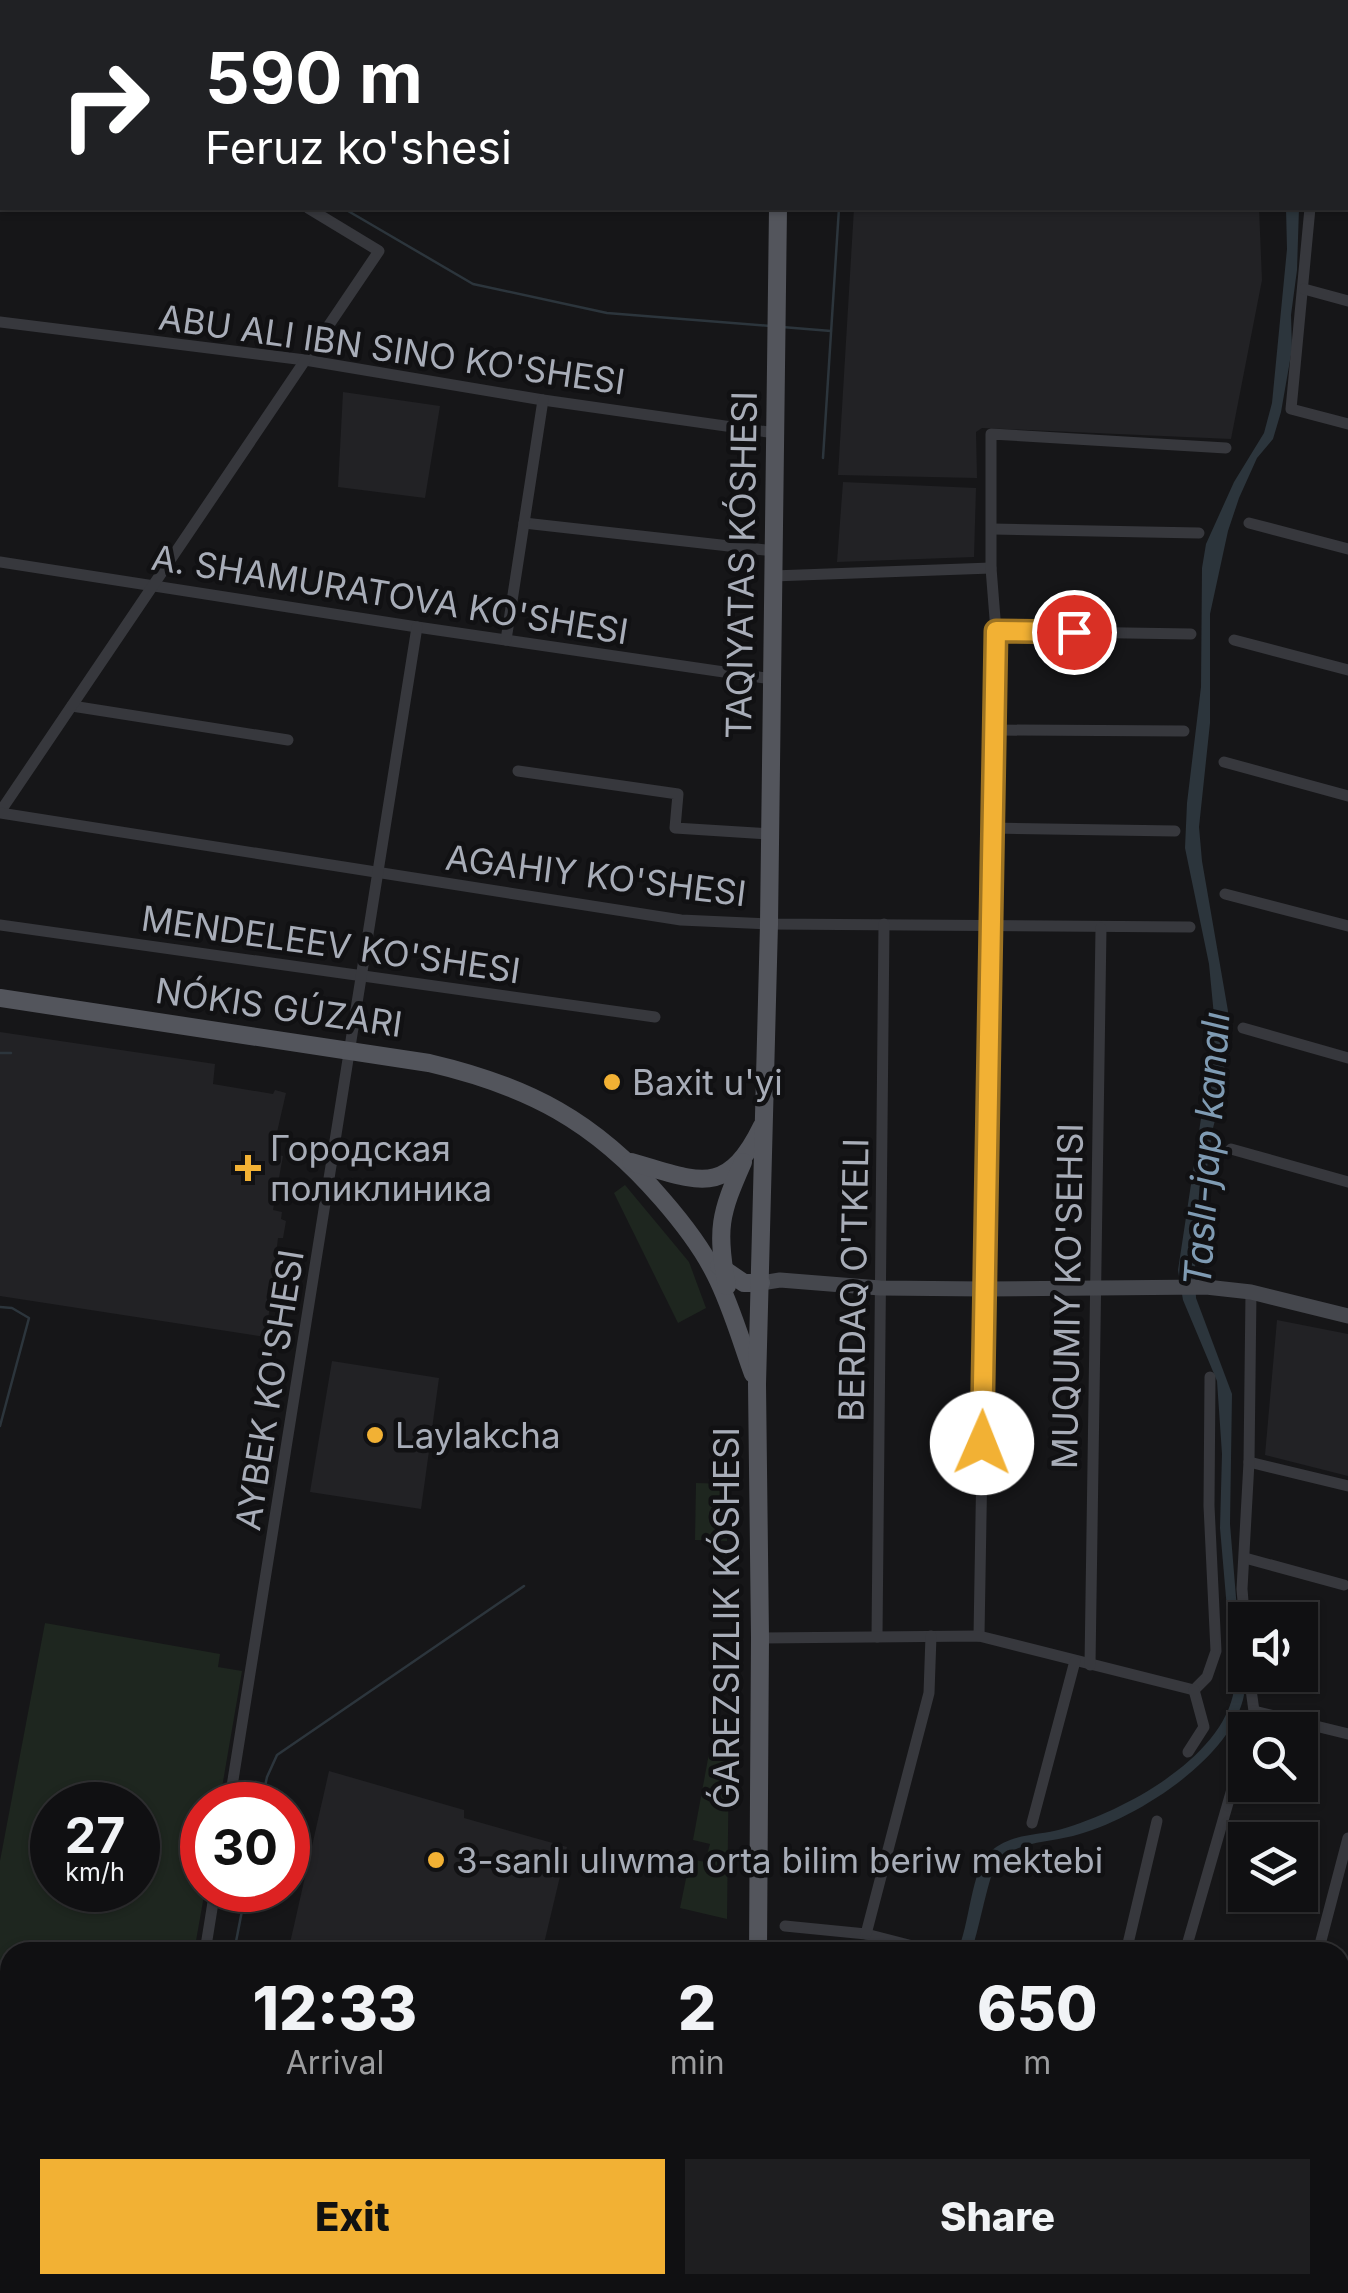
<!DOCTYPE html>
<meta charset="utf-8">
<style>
body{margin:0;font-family:Inter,sans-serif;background:#1e1e20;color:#f1f3f6;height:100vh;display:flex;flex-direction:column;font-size:38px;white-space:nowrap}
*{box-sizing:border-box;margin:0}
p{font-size:32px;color:#9c9d9f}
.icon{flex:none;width:55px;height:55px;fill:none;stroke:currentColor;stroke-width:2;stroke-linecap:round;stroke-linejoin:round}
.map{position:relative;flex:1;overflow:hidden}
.side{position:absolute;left:0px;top:1942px;width:1350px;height:352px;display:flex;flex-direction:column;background:#101012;border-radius:30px 30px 0 0;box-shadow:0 2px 8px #0004,0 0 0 2px #303032}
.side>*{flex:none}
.top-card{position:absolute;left:0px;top:0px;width:1350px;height:210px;box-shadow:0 2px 8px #0004,0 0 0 2px #303032;background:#202124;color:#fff;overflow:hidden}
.controls{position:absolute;left:1228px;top:1602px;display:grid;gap:20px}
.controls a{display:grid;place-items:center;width:90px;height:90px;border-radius:0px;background:#101012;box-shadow:0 2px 8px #0004,0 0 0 2px #303032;font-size:50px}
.speed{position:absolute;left:30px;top:1782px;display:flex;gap:20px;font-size:50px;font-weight:700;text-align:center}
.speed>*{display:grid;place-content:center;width:130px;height:130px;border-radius:50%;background:#101012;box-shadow:0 2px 8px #0004,0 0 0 2px #303032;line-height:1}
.speed small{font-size:25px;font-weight:400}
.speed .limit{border:15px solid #d22;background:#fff;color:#111}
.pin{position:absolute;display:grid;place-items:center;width:85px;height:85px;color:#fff;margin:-42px;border:5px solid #fff;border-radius:50%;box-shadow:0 2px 10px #0007}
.me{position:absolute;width:110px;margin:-55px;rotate:1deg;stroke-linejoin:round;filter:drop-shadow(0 0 8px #0008)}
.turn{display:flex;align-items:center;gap:35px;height:210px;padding:0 40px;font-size:45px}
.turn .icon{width:130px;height:130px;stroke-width:2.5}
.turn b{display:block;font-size:70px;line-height:85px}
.eta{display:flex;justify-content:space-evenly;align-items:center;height:170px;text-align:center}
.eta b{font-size:60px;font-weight:800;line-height:70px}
.cta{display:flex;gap:20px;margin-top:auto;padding:20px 40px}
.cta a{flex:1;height:115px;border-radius:0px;background:#f2b134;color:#111;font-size:40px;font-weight:800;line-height:115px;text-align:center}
.cta a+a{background:#1e1e20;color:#f1f3f6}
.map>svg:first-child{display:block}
</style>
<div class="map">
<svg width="1348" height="2293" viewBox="0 0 1348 2293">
<rect width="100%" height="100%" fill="#161618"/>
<!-- built -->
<g fill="#222225">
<polygon points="854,208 1259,208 1262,280 1231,439 982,428 976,432 977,478 838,475"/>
<polygon points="343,392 440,406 425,498 338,487"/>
<polygon points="843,482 976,488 974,557 837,562"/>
<polygon points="0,1032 215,1064 213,1084 273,1094 275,1090 286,1093 272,1154 283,1156 273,1210 282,1212 281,1219 286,1221 283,1238 278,1238 266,1337 0,1296"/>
<polygon points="1277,1320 1348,1334 1348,1476 1265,1455"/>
<polygon points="332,1361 439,1378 421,1509 310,1492"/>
<polygon points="329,1771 464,1810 464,1818 567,1847 542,1952 288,1952"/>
<polygon points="0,2073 10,2075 10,2212 0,2209"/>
</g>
<!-- green -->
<g fill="#1e261f" fill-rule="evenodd">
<polygon points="625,1185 689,1262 706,1308 678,1323 614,1193"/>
<polygon points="696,1483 729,1484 727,1541 695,1540"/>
<path d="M45,1623L220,1654L218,1667L242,1671L219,1805H202L205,1890L194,1952H10V2000L0,1998V1861ZM52,1805H138V1890H52Z"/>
<polygon points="710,1748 729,1750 727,1919 680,1908 690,1859 705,1862 710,1844 693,1840"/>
<polygon points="441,2285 711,2285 711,2293 438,2293"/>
</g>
<!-- water -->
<path fill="#2c353c" d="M1286,208H1299L1297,270L1291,315L1292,349L1281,412L1273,439L1257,458L1239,498L1228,531L1210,614V723L1199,827L1202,861L1228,1011L1223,1090L1213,1128L1202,1201L1195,1267L1196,1298L1232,1394L1230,1524L1244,1695C1232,1759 1133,1821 1073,1836C1048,1842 1021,1842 1000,1858C990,1865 979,1933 971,1952H957C970,1925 971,1869 990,1852C1011,1833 1037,1836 1062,1829C1124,1811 1223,1758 1234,1690L1220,1528L1222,1454L1217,1381L1183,1300L1178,1270L1215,1026L1209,964L1185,848L1187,803L1201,687L1202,568L1206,544L1234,482L1264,433L1272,403L1287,249Z"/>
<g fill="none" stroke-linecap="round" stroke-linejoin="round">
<!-- stream -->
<g stroke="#2c353c" stroke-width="2.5">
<polyline points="369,2 369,0"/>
<polyline points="852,2 852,0"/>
<polyline points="0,12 2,14"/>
<polyline points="343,208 473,284 607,313 770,326"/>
<polyline points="782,327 831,331"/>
<polyline points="823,458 839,208"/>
<polyline points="0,1053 11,1053"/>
<polyline points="0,1307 12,1308 29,1318 0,1426"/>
<polyline points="261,1805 267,1777 277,1755 524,1586"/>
<polyline points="234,1952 246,1890"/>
<polyline points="0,2018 10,2020"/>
<polyline points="112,2293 119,2285"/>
</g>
<!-- street -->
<g stroke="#37383d" stroke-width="11">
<polyline points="1283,0 1283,2"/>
<polyline points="12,1 15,2"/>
<polyline points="0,128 2,107"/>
<polyline points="1310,208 1291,409 1348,424"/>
<polyline points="1304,289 1348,301"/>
<polyline points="0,322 305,360 543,400 775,433"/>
<polyline points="524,523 774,551"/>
<polyline points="1249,523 1348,549"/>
<polyline points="992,529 1199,533"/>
<polyline points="0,562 417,627 772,679"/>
<polyline points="773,576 991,568"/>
<polyline points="996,631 1191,634"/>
<polyline points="506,640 543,400"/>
<polyline points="1234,640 1348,670"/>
<polyline points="72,706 288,740"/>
<polyline points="993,730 1184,731"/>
<polyline points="1224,762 1348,796"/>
<polyline points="518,771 678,794 675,828 770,834"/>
<polyline points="0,812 379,251 308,208"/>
<polyline points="0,813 681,920 769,924 1190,927"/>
<polyline points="993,828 1175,831"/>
<polyline points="1225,894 1348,926"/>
<polyline points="0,925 655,1017"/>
<polyline points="1243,1028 1348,1058"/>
<polyline points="1231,1149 1348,1182"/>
<polyline points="1249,1462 1348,1486"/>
<polyline points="1245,1558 1344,1585"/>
<polyline points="1245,1626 1242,1589 1249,1462 1251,1292"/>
<polyline points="979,1636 996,631 991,568 991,434 1226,448"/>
<polyline points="877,1637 884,924"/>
<polyline points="760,1638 979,1636 1194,1690"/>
<polyline points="1090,1665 1101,928"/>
<polyline points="1249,1675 1254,1711 1249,1730"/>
<polyline points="1194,1690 1207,1677 1216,1651 1209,1506 1210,1377"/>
<polyline points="1254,1711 1348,1734"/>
<polyline points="1188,1752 1204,1727 1194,1690"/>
<polyline points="229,1805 417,627"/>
<polyline points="1032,1823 1075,1661"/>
<polyline points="785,1926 866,1934 936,1952"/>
<polyline points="866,1934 929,1693 931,1636"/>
<polyline points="205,1952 215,1890"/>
<polyline points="1126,1952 1157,1821"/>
<polyline points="1185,1952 1245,1744"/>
<polyline points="1318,1952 1348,1838"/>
<polyline points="1340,2055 1348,2057"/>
<polyline points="496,2285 503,2293"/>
<polyline points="588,2285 636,2293"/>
<polyline points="57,2293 66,2285"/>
<polyline points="522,2293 529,2285"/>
<polyline points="548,2293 550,2285"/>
<polyline points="577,2293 578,2285"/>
<polyline points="1089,2293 1091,2285"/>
</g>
<!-- secondary -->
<g stroke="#45474d" stroke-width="15">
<polyline points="761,1283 780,1280 880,1288 985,1289 1206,1287 1251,1292 1348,1316"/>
<polyline points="0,2054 10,2056"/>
<polyline points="994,2285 1025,2293"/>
</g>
<!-- primary -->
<g stroke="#53555c" stroke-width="18">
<polyline points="782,2 782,0"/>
<path d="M0,998L429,1063C528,1086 595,1121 662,1199C682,1222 701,1246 715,1274C731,1305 741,1341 753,1374"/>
<path d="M631,1162C697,1180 726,1200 762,1126"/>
<polyline points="719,1266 744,1283 761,1283"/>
<path d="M727,1286C716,1229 720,1214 743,1162"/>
<polyline points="758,1952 760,1638 757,1384 769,924 778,208"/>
<polyline points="754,2293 754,2285"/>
</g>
</g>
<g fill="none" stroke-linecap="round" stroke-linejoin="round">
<!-- route casing -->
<g stroke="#9d7322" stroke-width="25">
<polyline id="route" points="982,1443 996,631 1074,632"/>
</g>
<!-- route -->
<use href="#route" stroke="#f2b134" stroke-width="18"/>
</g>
<!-- markers -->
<g fill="#f2b134" stroke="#111113" stroke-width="4">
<circle cx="612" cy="1082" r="10"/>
<path d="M243 1153h10v10h10v10h-10v10h-10v-10h-10v-10h10z"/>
<circle cx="375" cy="1435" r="10"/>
<circle cx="436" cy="1860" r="10"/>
</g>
<g text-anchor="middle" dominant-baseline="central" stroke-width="9" stroke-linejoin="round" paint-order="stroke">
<!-- street labels -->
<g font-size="35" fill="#a8adb8" stroke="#111113">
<text transform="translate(392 349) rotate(8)">ABU ALI IBN SINO KO'SHESI</text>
<text transform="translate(741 565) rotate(-89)">TAQIYATAS KÓSHESI</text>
<text transform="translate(390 594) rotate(9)">A. SHAMURATOVA KO'SHESI</text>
<text transform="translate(596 875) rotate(7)">AGAHIY KO'SHESI</text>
<text transform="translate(331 944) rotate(8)">MENDELEEV KO'SHESI</text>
<text transform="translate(279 1007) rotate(8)">NÓKIS GÚZARI</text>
<text transform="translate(853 1280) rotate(-89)">BERDAQ O'TKELI</text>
<text transform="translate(1067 1296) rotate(-89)">MUQUMIY KO'SEHSI</text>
<text transform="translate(269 1390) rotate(-81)">AYBEK KO'SHESI</text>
<text transform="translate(726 1618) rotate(-90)">ǴAREZSIZLIK KÓSHESI</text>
</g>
<!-- poi labels -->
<g font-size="35" fill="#a8adb8" stroke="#111113" text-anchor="start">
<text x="632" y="1082">Baxit u'yi</text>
<text x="270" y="1148">Городская<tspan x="270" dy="40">поликлиника</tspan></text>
<text x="395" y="1435">Laylakcha</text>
<text x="456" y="1860">3-sanlı ulıwma orta bilim beriw mektebi</text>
</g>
<!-- water labels -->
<g font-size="38" font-style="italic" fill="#7f9bb3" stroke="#111113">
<text transform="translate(1206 1149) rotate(-86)">Taslı-jap kanalı</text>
</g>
</g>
</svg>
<div class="controls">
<a><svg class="icon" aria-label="sound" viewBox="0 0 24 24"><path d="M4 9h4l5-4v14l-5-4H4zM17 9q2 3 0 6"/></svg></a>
<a><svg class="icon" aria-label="search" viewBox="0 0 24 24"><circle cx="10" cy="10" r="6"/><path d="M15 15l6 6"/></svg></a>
<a><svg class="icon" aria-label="layers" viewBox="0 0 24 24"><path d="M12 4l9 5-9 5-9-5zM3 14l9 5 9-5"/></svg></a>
</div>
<div class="speed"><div>27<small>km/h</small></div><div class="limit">30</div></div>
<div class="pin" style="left:1074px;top:632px;background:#d93025"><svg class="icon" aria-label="arrive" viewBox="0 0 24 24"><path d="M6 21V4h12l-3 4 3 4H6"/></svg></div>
<svg class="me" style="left:982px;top:1443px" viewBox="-20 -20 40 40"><circle r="19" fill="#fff"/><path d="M0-13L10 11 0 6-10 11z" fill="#f2b134"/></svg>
<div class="top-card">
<div class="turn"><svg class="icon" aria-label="right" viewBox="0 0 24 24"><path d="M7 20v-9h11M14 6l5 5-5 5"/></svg><div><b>590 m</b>Feruz ko'shesi</div></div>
</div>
<section class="side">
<div class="eta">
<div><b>12:33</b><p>Arrival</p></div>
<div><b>2</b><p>min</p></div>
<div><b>650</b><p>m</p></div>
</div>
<div class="cta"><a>Exit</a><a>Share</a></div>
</section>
</div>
